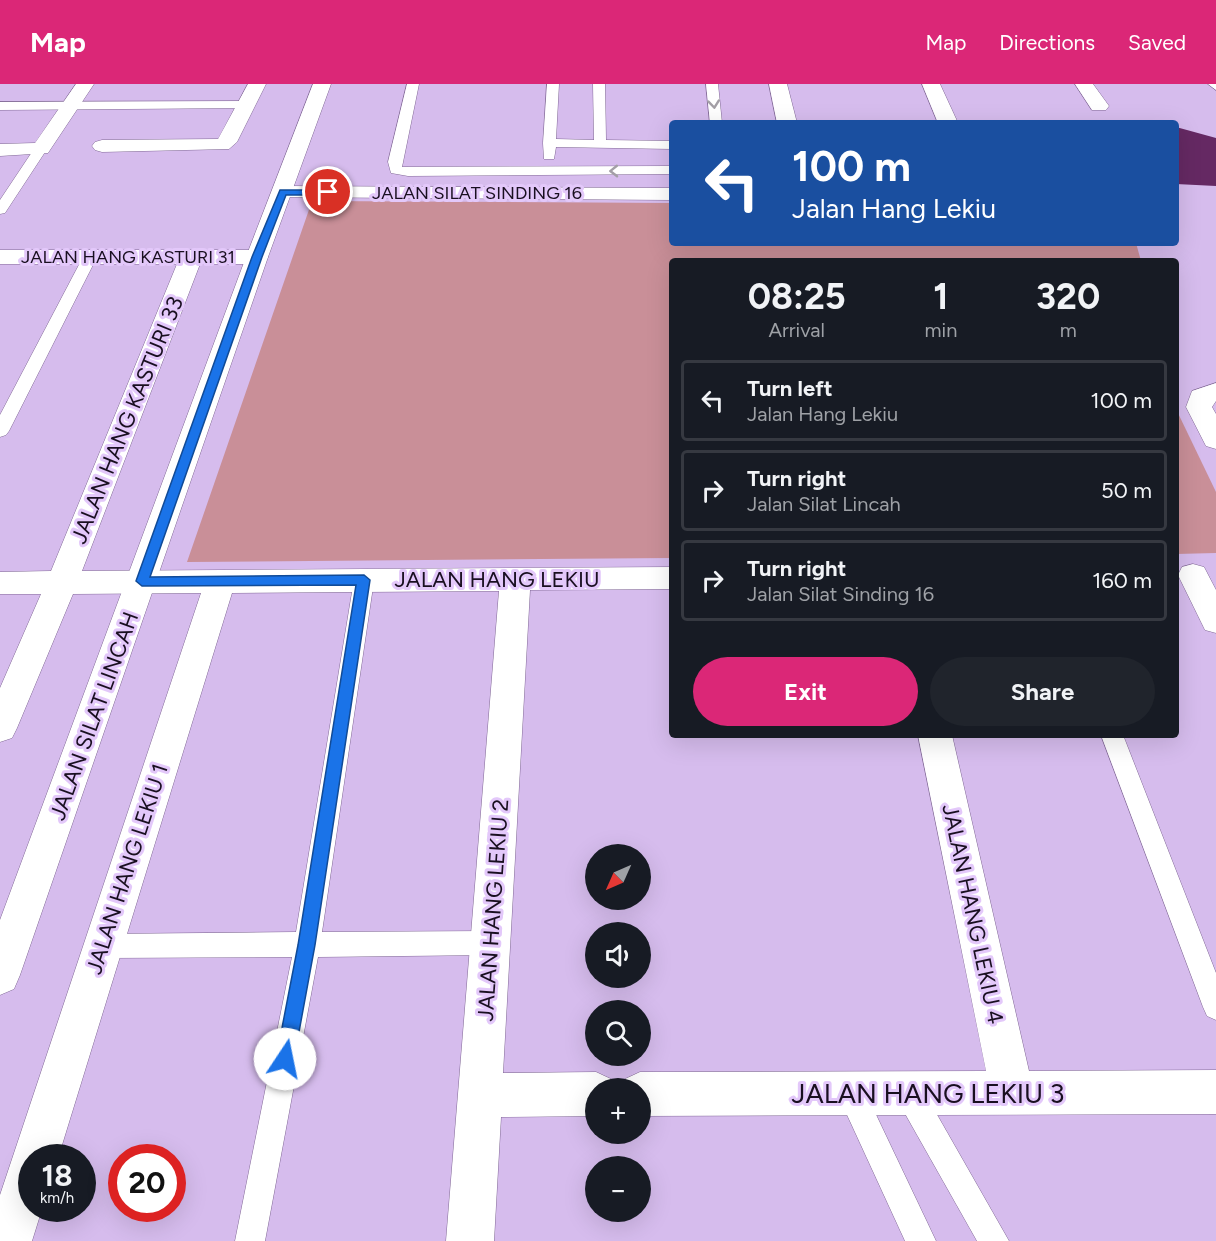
<!DOCTYPE html>
<meta charset="utf-8">
<style>
body{margin:0;font-family:Figtree,sans-serif;background:#20242c;color:#f1f3f6;height:100vh;display:flex;flex-direction:column;font-size:22px;white-space:nowrap}
*{box-sizing:border-box;margin:0}
p{font-size:20px;color:#9ea1a6}
.icon{flex:none;width:33px;height:33px;fill:none;stroke:currentColor;stroke-width:2;stroke-linecap:round;stroke-linejoin:round}
.map{position:relative;flex:1;overflow:hidden}
.details{position:absolute;left:669px;top:174px;width:510px;height:480px;display:flex;flex-direction:column;background:#171b24;border-radius:6px;box-shadow:0 6px 24px #0002}
.details>*{flex:none}
.banner{position:absolute;left:669px;top:36px;width:510px;height:126px;border-radius:6px;box-shadow:0 6px 24px #0002;background:#1a4fa0;color:#fff;overflow:hidden}
.needle{width:39px;rotate:225deg}
.controls{position:absolute;left:585px;top:760px;display:grid;gap:12px}
.controls a{display:grid;place-items:center;width:66px;height:66px;border-radius:50%;background:#171b24;box-shadow:0 6px 24px #0002;font-size:30px}
.speed{position:absolute;left:18px;top:1060px;display:flex;gap:12px;font-size:30px;font-weight:700;text-align:center}
.speed>*{display:grid;place-content:center;width:78px;height:78px;border-radius:50%;background:#171b24;box-shadow:0 6px 24px #0002;line-height:1}
.speed small{font-size:15px;font-weight:400}
.speed .limit{border:9px solid #d22;background:#fff;color:#111}
.pin{position:absolute;display:grid;place-items:center;width:51px;height:51px;color:#fff;margin:-26px;border:3px solid #fff;border-radius:50%;box-shadow:0 2px 6px #0007}
.me{position:absolute;width:66px;margin:-33px;rotate:11deg;stroke-linejoin:round;filter:drop-shadow(0 0 4px #0008)}
.turn{display:flex;align-items:center;gap:21px;height:126px;padding:0 24px;font-size:27px}
.turn .icon{width:78px;height:78px;stroke-width:2.5}
.turn b{display:block;font-size:42px;line-height:51px}
.eta{display:flex;justify-content:space-evenly;align-items:center;height:102px;text-align:center}
.eta b{font-size:36px;font-weight:700;line-height:42px}
.primary-button{display:flex;gap:12px;margin-top:auto;padding:12px 24px}
.primary-button a{flex:1;height:69px;border-radius:36px;background:#db2777;color:#fff;font-size:24px;font-weight:700;line-height:69px;text-align:center}
.primary-button a+a{background:#20242c;color:#f1f3f6}
ul{padding:0;list-style:none}
li{display:flex;align-items:center;gap:18px;height:81px;margin:0 12px 9px;padding:0 12px;border:3px solid #363941;border-radius:6px}
li div{flex:1}
li b{display:block;font-size:22px}
li em{font-style:normal}
header{display:flex;align-items:center;gap:36px;box-sizing:border-box;height:84px;padding:0 30px;background:#db2777;color:#fff}
header strong{font-size:28px}
nav{display:flex;gap:33px;margin-inline-start:auto;font-size:21px}
.map>svg:first-child{display:block}
</style>
<header>
<strong>Map</strong>
<nav><a>Map</a><a>Directions</a><a>Saved</a></nav>
</header>
<div class="map">
<svg width="1216" height="1157" viewBox="0 0 1216 1157">
<rect width="100%" height="100%" fill="#d6bced"/>
<!-- green -->
<g fill="#c98f98">
<polygon points="312,117 672,119 672,159 1136,159 1141,177 672,177 672,474 187,478"/>
<polygon points="1176,325 1216,408 1216,469 1176,470"/>
</g>
<!-- building -->
<polygon fill="#652963" points="1176,43 1216,54 1216,102 1176,100"/>
<g fill="none" stroke-linecap="round" stroke-linejoin="round">
<!-- service casing -->
<g stroke="#816995" stroke-width="1">
<g id="service">
<polygon points="407,0 419,0 402,83 672,82 672,90 408,92 391,89 388,78"/>
<polygon points="547,0 559,0 556,55 594,56 593,0 605,0 606,56 672,57 672,65 556,63 554,75 544,75 543,59"/>
<polygon points="706,0 718,0 722,39 710,39"/>
<polygon points="1208,0 1216,0 1216,6"/>
<polygon points="246,17 250,18 250,24 0,26 0,18"/>
<polygon points="41,61 47,65 5,129 0,130 0,116 36,62"/>
<polygon points="90,169 97,173 9,347 6,351 0,353 0,331 83,173"/>
<polygon points="364,489 371,491 374,496 322,848 490,847 499,850 503,859 499,868 490,871 318,873 265,1157 235,1157 292,873 103,874 94,871 90,862 94,853 103,850 296,848 354,496 357,491"/>
<polygon points="1101,651 1123,651 1216,889 1216,936 1207,932 1203,923"/>
<polygon points="851,995 861,999 936,1157 905,1157 837,1009 841,999"/>
<polygon points="909,995 919,999 1009,1157 977,1157 899,1019 895,1009 899,999"/>
</g>
</g>
<!-- minor casing -->
<g stroke="#816995" stroke-width="1">
<g id="minor">
<polygon points="76,0 94,0 48,69 0,72 0,60 35,59"/>
<polygon points="248,0 266,0 237,58 229,65 102,68 95,66 92,62 95,58 102,56 218,55"/>
<polygon points="769,0 787,0 797,39 777,39"/>
<polygon points="922,0 940,0 958,39 938,39"/>
<polygon points="1075,0 1093,0 1109,22 1106,26 1092,26"/>
<polygon points="283,102 672,104 672,116 275,113 272,108 275,103"/>
<polygon points="0,166 257,166 265,168 268,173 265,178 257,180 200,180 82,487 672,483 672,505 530,506 503,989 596,988 611,995 616,1005 596,1005 596,1032 501,1033 494,1157 446,1157 499,507 232,509 58,1074 32,1074 32,1125 42,1125 32,1157 0,1157 0,1111 201,509 73,510 17,644 12,654 0,658 0,604 41,510 0,510 0,488 51,487 177,180 0,180"/>
<polygon points="1216,299 1216,317 1212,323 1216,330 1216,365 1206,362 1186,323 1192,307"/>
<polygon points="1193,480 1204,483 1216,506 1216,549 1205,546 1178,491 1182,483"/>
<polygon points="918,651 952,651 1029,987 1216,986 1216,1030 640,1032 640,1005 620,1005 625,995 640,988 986,987"/>
</g>
</g>
<!-- tertiary casing -->
<g stroke="#816995" stroke-width="1">
<polygon id="tertiary" points="313,0 331,0 268,173 20,891 14,905 0,911 0,836 246,173"/>
</g>
<!-- service -->
<use href="#service" fill="#fff" fill-rule="evenodd"/>
<!-- minor -->
<use href="#minor" fill="#fff" fill-rule="evenodd"/>
<!-- tertiary -->
<use href="#tertiary" fill="#fff" fill-rule="evenodd"/>
</g>
<!-- one-way arrows -->
<defs><path id="oneway-chevron" d="M-2-3.5L2.5 0L-2 3.5" fill="none" stroke-width="1.6" stroke-linecap="round" stroke-linejoin="round" transform="scale(1.5)"/></defs>
<g stroke="#a39fa6">
<use href="#oneway-chevron" transform="translate(714 20) rotate(84)"/>
<use href="#oneway-chevron" transform="translate(614 87) rotate(179)"/>
</g>
<!-- route -->
<polygon fill="#1a73e8" stroke="#114b97" stroke-width="1.5" points="280,106 328,106 333,108 328,111 286,111 262,173 150,493 364,491 370,496 315,861 294,975 291,981 285,984 279,981 276,975 298,861 356,501 142,502 136,497 252,173"/>
<g text-anchor="middle" dominant-baseline="central" stroke-width="6" stroke-linejoin="round" paint-order="stroke">
<!-- far-street labels -->
<g font-size="18" fill="#190f20" stroke="#e3c8fa">
<text x="477" y="109">JALAN SILAT SINDING 16</text>
<text x="128" y="173">JALAN HANG KASTURI 31</text>
</g>
<!-- street labels -->
<g font-size="22" fill="#190f20" stroke="#e3c8fa">
<text transform="translate(127 336) rotate(-68)">JALAN HANG KASTURI 33</text>
<text x="497" y="495">JALAN HANG LEKIU</text>
<text transform="translate(94 632) rotate(-70)">JALAN SILAT LINCAH</text>
<text transform="translate(127 785) rotate(-72)">JALAN HANG LEKIU 1</text>
<text transform="translate(493 826) rotate(-86)">JALAN HANG LEKIU 2</text>
<text transform="translate(973 830) rotate(78)">JALAN HANG LEKIU 4</text>
</g>
<!-- near-street labels -->
<g font-size="27" fill="#190f20" stroke="#e3c8fa">
<text x="928" y="1009">JALAN HANG LEKIU 3</text>
</g>
</g>
</svg>
<div class="controls">
<a><svg class="needle" viewBox="-14 -14 28 28"><path d="M0-13l5 13h-10z" fill="#e53935"/><path d="M0 13l5-13h-10z" fill="#9ea1a6"/></svg></a>
<a><svg class="icon" aria-label="sound" viewBox="0 0 24 24"><path d="M4 9h4l5-4v14l-5-4H4zM17 9q2 3 0 6"/></svg></a>
<a><svg class="icon" aria-label="search" viewBox="0 0 24 24"><circle cx="10" cy="10" r="6"/><path d="M15 15l6 6"/></svg></a>
<a>+</a>
<a>−</a>
</div>
<div class="speed"><div>18<small>km/h</small></div><div class="limit">20</div></div>
<div class="pin" style="left:328px;top:108px;background:#d93025"><svg class="icon" aria-label="arrive" viewBox="0 0 24 24"><path d="M6 21V4h12l-3 4 3 4H6"/></svg></div>
<svg class="me" style="left:285px;top:975px" viewBox="-20 -20 40 40"><circle r="19" fill="#fff"/><path d="M0-13L10 11 0 6-10 11z" fill="#1a73e8"/></svg>
<div class="banner">
<div class="turn"><svg class="icon" aria-label="left" viewBox="0 0 24 24"><path d="M17 20v-9H6M10 6l-5 5 5 5"/></svg><div><b>100 m</b>Jalan Hang Lekiu</div></div>
</div>
<section class="details">
<div class="eta">
<div><b>08:25</b><p>Arrival</p></div>
<div><b>1</b><p>min</p></div>
<div><b>320</b><p>m</p></div>
</div>
<ul>
<li><svg class="icon" aria-label="left" viewBox="0 0 24 24"><path d="M17 20v-9H6M10 6l-5 5 5 5"/></svg><div><b>Turn left</b><p>Jalan Hang Lekiu</p></div><em>100 m</em></li>
<li><svg class="icon" aria-label="right" viewBox="0 0 24 24"><path d="M7 20v-9h11M14 6l5 5-5 5"/></svg><div><b>Turn right</b><p>Jalan Silat Lincah</p></div><em>50 m</em></li>
<li><svg class="icon" aria-label="right" viewBox="0 0 24 24"><path d="M7 20v-9h11M14 6l5 5-5 5"/></svg><div><b>Turn right</b><p>Jalan Silat Sinding 16</p></div><em>160 m</em></li>
</ul>
<div class="primary-button"><a>Exit</a><a>Share</a></div>
</section>
</div>
